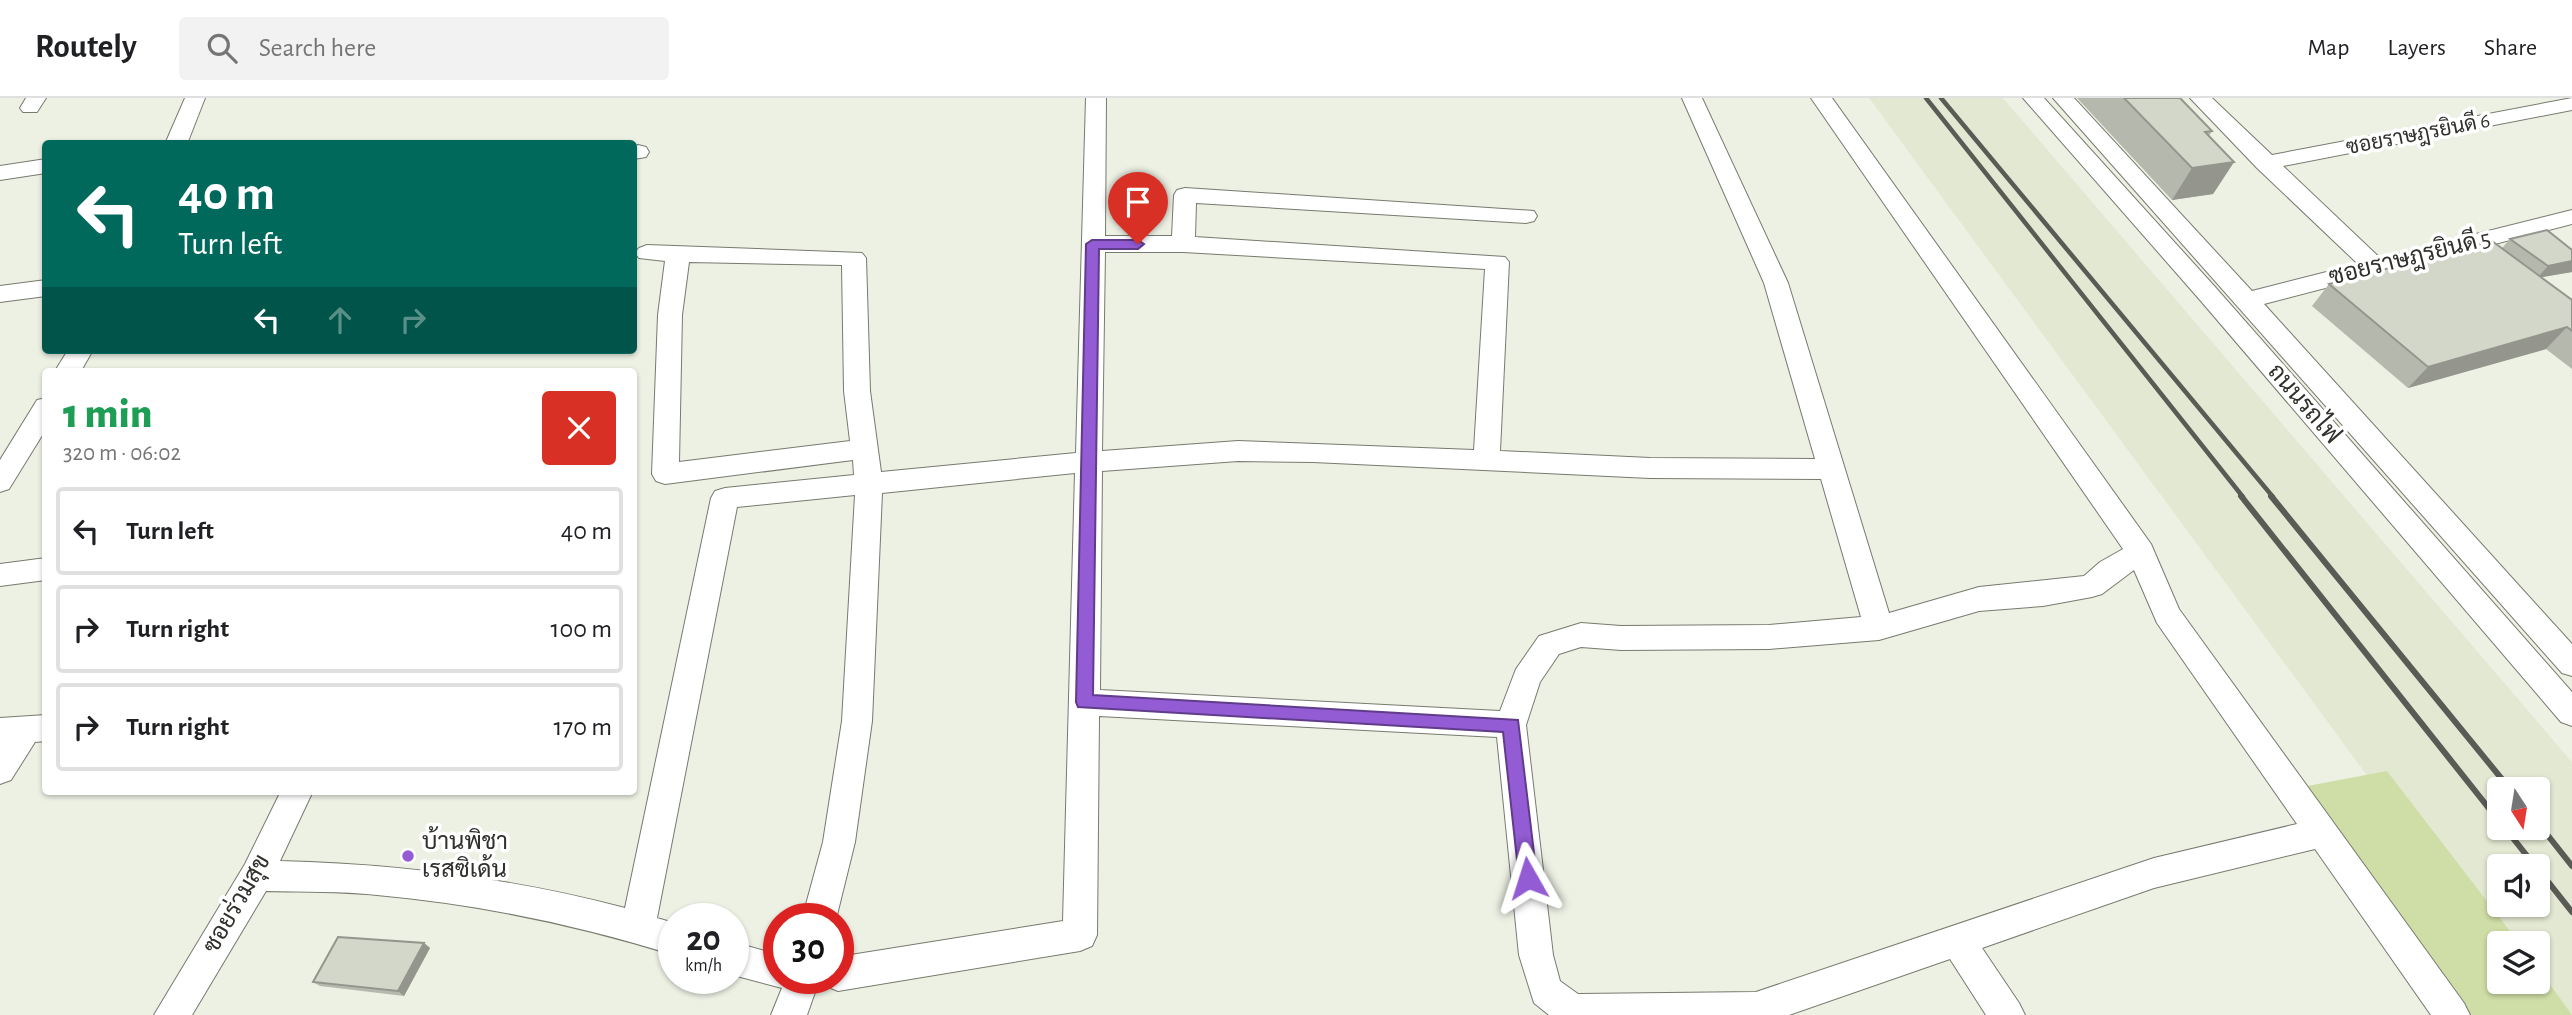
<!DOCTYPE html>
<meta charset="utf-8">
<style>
body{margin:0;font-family:"Alegreya Sans",Sarabun,sans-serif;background:#f2f2f2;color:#202124;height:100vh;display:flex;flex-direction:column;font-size:26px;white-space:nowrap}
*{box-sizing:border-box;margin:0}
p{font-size:23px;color:#757577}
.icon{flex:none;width:38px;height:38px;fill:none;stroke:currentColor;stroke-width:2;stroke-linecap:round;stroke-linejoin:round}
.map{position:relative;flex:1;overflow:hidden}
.panel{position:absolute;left:42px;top:270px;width:595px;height:427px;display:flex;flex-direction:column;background:#fff;border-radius:7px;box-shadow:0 2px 5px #0004}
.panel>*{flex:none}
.top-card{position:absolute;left:42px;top:42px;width:595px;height:214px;border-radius:7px;box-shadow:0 2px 5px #0004;background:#00695c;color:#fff;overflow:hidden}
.needle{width:46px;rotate:168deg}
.tools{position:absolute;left:2487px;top:679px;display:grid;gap:14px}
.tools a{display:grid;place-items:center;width:63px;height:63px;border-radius:7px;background:#fff;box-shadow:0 2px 5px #0004;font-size:35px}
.speed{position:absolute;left:658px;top:805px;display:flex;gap:14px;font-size:35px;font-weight:700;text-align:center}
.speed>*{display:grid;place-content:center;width:91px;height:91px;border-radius:50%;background:#fff;box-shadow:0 2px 5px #0004;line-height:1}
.speed small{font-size:18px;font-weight:400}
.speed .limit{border:10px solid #d22;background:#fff;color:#111}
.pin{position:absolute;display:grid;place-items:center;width:60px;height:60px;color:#fff;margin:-72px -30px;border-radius:50% 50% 50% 0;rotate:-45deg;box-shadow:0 0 7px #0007}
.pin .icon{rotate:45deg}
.me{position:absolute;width:77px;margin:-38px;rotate:354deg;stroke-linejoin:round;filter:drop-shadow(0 0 5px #0008)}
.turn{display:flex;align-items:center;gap:24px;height:147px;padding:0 21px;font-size:32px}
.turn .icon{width:91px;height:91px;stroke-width:2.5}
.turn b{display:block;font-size:49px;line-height:60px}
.lanes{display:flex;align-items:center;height:66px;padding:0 21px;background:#0003;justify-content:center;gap:35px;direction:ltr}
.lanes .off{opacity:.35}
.round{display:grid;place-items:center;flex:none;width:74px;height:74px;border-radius:7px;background:#f2f2f2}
.summary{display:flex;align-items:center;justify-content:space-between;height:119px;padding:0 21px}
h1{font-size:42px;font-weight:800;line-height:52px;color:#1e9e55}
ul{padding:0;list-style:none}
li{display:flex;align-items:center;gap:21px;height:88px;margin:0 14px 10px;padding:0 7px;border:4px solid #e0e0e0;border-radius:7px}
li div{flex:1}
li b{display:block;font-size:26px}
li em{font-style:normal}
header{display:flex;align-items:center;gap:42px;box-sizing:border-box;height:98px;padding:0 35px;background:#fff;border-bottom:2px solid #e0e0e0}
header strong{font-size:33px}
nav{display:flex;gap:38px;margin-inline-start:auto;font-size:24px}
.search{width:490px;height:63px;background:#f2f2f2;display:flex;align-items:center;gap:18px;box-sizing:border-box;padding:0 24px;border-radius:7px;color:#757577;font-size:26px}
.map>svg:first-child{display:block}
</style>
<header>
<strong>Routely</strong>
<div class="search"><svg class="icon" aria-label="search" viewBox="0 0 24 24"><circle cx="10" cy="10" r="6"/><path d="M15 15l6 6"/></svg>Search here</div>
<nav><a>Map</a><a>Layers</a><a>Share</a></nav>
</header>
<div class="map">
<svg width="2572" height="917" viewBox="0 0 2572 917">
<rect width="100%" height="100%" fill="#edf1e4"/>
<!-- built -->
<path fill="#e3e8d3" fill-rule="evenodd" d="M1869,0H2003L2572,664V917L2538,884V845H2499V857ZM2499,691H2538V730H2499ZM2499,768H2538V807H2499Z"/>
<!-- green -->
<polygon fill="#cfdda7" points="2387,673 2519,845 2499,845 2499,884 2538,884 2538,870 2572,917 2466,917 2302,689"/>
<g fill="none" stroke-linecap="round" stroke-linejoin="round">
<!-- minor casing -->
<g stroke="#777a6e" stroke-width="2">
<g id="minor">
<polygon points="26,0 46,0 37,14 23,14 20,10"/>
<polygon points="185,0 205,0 187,46 165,46"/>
<path d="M1086,0H1106L1105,138H1172L1174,97L1177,92L1185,90L1534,113L1537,118L1534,123L1526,125L1196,105L1195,139L1505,159L1509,164L1500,353L1650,360L1815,361L1764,185L1682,0H1702L1788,185L1889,515L1979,489L2084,478L2100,464L2123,451L1811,0H1832L2151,446L2179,511L2464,905L2470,917H2431L2315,751L2154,790L1982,850L2019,905L2025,917H1986L1950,861L1789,917H1549L1534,905L1519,857L1497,639L1099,618L1097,837L1092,848L1080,853L838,893L826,888L823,880H838V859L1063,823L1075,375L882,395L872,623L855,744L836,821H802L823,744L842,623L855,397L737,409L657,820L674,825V857C577,827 478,806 377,797C340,793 303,794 266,793L192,917H154L245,766L281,693H313L280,763C398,766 511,780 625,810L711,400L715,393L725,390L854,377L853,362L665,386L656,383L652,376L658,217L665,163L639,160L635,155L639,150L647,147L862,155L866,160L870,293L881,374L1076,355ZM1105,154H1183L1485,171L1474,352L1238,343L1102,353ZM689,164L842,167L844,293L850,343L679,364L682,217ZM1238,363L1313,364L1650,380L1821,381L1861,519L1769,527L1621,528L1581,525L1539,538L1516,571L1500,613L1100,592L1102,373ZM2134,472L2157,525L2297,726L2154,760L1756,894L1578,896L1560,883L1553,857L1526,627L1540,584L1559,556L1581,549L1621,552L1769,551L1879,542L1979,513L2043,508L2092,499L2102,496Z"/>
<polygon points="2023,0 2044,0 2216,190 2572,594 2572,628 2561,624 2200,202"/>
<polygon points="2053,0 2074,0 2252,193 2358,166 2257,70 2190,0 2212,0 2272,57 2572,0 2572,12 2283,68 2380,160 2572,112 2572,126 2264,206 2572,546 2572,578 2562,575"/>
<polygon points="638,47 646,49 649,54 646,59 634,61 634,49"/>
<polygon points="46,61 46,75 0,82 0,68"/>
<polygon points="46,182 46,198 0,204 0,188"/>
<polygon points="68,252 93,252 81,273 55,273"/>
<polygon points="46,300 46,331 9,391 0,394 0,362 37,302"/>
<polygon points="46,460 46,482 0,488 0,466"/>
<polygon points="46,617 46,643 35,644 11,682 0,686 0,620"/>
<polygon points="733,844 779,857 779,880 820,880 807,917 771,917 782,890 733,877"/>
</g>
</g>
<!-- minor -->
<use href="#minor" fill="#fff" fill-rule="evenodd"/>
<!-- rail-far1 -->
<g stroke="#5a5b55" stroke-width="4.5">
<polyline points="1926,0 2243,399"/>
<polyline points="1941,0 2273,399"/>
</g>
<!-- rail -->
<g stroke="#5a5b55" stroke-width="6">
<polyline points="2241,398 2499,723"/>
<polyline points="2271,398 2510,691"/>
<polyline points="2538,725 2572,768"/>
<polyline points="2505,730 2535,768"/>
<polyline points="2538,771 2572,814"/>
</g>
</g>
<!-- wall -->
<g fill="#b5b9ad">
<polygon points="2077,0 2180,0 2212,33 2209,38 2234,64 2213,96 2172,102"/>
<polygon points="2510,141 2572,152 2572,174 2541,179 2572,202 2572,271 2546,251 2408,290 2312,208 2329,186 2502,150"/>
<polygon points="424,845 430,850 404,898 320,888 313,884"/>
</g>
<!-- shaded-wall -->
<g fill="#94968d">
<polygon points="2234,64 2213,96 2172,102 2192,70"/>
<polygon points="2572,163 2572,174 2537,180 2548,168"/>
<polygon points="2567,229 2546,251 2408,290 2428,269"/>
<polygon points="424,845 430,850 404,898 398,893"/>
</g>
<!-- building -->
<g fill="#d3d7c9" stroke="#94968d" stroke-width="2">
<polygon points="2124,0 2180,0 2212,33 2205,34 2234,64 2192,70"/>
<polygon points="2547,132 2572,152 2572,163 2548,168 2510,141"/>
<polygon points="2492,143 2572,202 2572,233 2567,229 2428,269 2329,186"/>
<polygon points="338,839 424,845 398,893 313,884"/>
</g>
<!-- route -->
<polygon fill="#935cd4" stroke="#603c8a" stroke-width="2" points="1092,142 1138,142 1144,146 1138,151 1099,151 1093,597 1518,622 1537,780 1535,786 1528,789 1521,786 1519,780 1503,634 1078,609 1076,604 1086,146"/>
<!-- markers -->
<circle fill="#935cd4" stroke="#fff" stroke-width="2.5" cx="408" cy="758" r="7"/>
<g text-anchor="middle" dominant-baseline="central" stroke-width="7" stroke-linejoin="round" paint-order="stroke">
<!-- far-street labels -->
<g font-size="21" fill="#30312c" stroke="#fff">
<text transform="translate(2418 36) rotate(-11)">ซอยราษฎรยินดี 6</text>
</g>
<!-- street labels -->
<g font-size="24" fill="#30312c" stroke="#fff">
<text transform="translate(2410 160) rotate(-14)">ซอยราษฎรยินดี 5</text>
<text transform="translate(2304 306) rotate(49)">ถนนรถไฟ</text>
<text transform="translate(237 806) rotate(-60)">ซอยร่วมสุข</text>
</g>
<!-- poi labels -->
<g font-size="24" fill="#30312c" stroke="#fff" text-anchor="start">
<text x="422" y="744">บ้านพิชา<tspan x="422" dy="28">เรสซิเด้น</tspan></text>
</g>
</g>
</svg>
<div class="tools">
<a><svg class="needle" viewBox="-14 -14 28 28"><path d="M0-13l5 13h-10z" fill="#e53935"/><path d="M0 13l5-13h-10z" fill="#757577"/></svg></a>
<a><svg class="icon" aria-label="sound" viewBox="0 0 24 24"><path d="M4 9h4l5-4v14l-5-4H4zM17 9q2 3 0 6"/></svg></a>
<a><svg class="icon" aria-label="layers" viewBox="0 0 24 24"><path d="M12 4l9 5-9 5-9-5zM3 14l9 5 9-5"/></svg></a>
</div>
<div class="speed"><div>20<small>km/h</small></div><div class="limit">30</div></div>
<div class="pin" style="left:1138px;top:146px;background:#d93025"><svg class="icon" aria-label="arrive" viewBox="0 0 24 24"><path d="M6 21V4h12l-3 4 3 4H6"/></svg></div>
<svg class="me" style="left:1528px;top:780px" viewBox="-20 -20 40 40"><path d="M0-17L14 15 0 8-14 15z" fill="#935cd4" stroke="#fff" stroke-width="4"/></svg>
<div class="top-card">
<div class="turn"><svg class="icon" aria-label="left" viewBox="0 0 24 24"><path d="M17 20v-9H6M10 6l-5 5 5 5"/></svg><div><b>40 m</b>Turn left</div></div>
<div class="lanes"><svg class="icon" aria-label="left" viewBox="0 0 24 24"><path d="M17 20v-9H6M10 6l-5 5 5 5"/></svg><svg class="icon off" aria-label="ahead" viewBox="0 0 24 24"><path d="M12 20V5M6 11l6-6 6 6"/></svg><svg class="icon off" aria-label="right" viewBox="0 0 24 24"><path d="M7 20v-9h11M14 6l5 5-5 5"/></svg></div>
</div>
<section class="panel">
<div class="summary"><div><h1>1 min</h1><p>320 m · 06:02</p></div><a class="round" style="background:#d93025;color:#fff"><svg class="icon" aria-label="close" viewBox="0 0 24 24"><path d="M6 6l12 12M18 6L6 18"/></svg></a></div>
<ul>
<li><svg class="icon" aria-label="left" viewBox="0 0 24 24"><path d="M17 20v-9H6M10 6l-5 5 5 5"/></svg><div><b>Turn left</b></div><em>40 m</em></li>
<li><svg class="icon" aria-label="right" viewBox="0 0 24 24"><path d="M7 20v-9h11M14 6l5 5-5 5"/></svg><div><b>Turn right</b></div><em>100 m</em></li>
<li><svg class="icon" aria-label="right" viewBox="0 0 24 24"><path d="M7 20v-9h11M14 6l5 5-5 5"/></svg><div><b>Turn right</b></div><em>170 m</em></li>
</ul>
</section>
</div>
